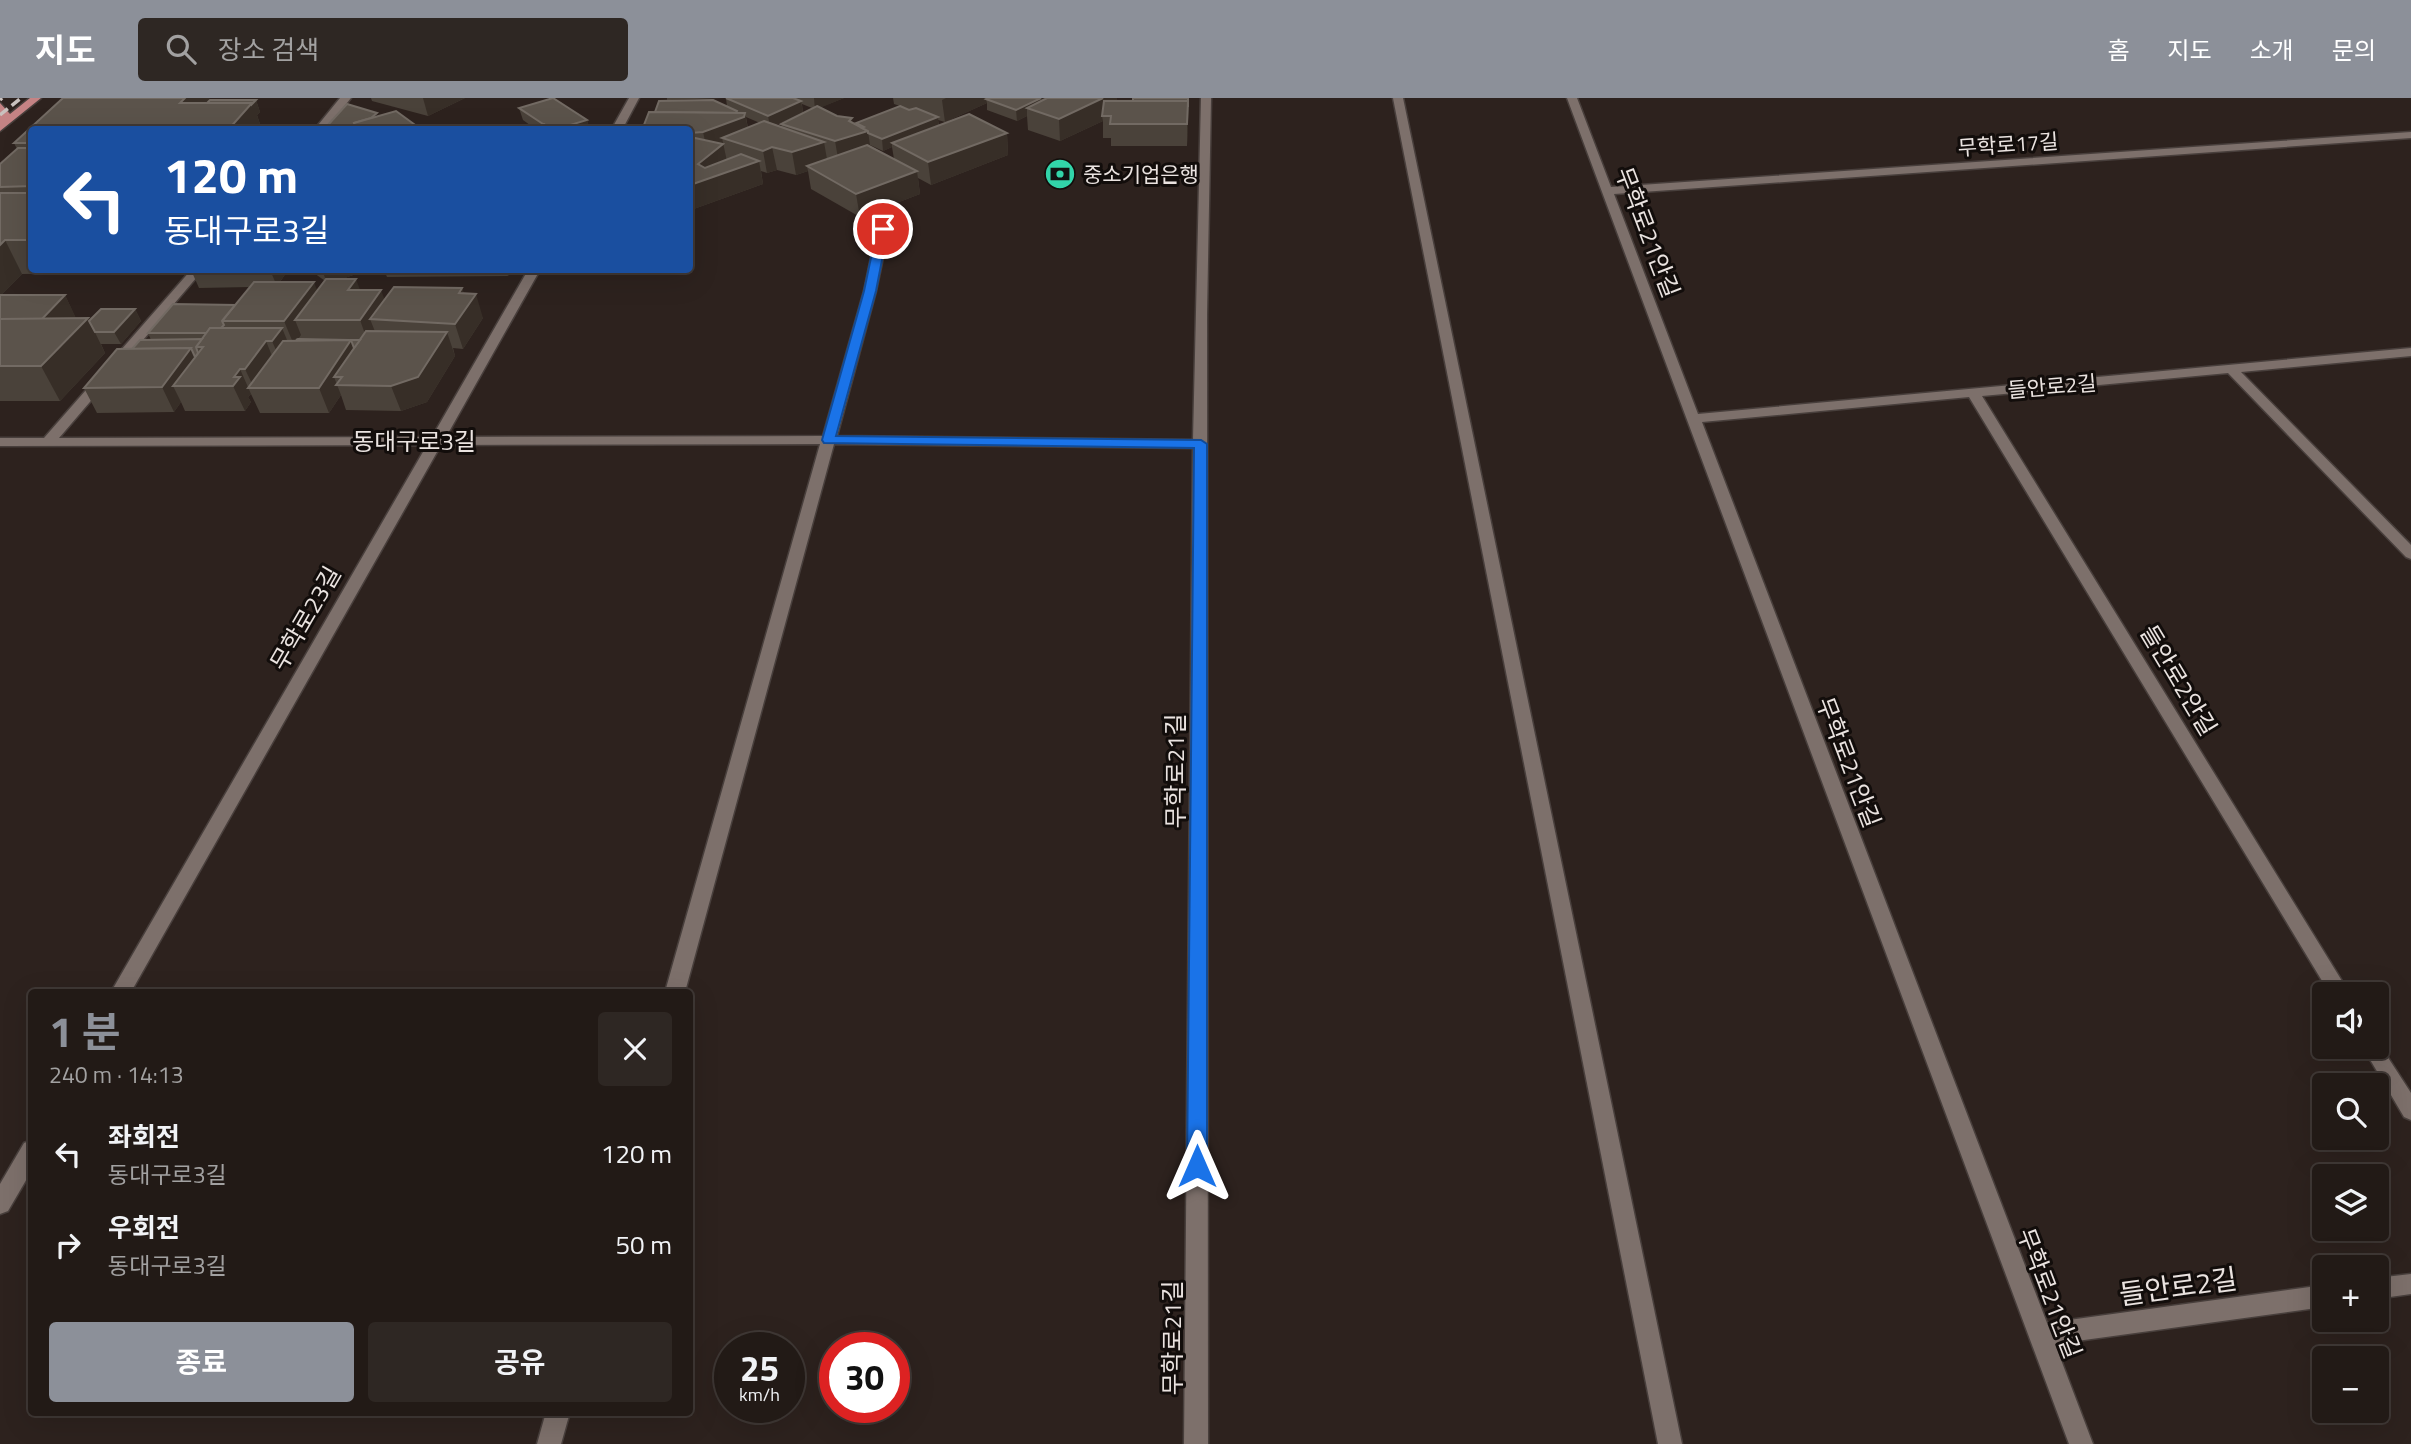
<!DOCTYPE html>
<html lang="ko">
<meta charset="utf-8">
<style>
body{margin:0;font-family:"Titillium Web","Noto Sans KR",sans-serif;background:#2e2723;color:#f1f3f6;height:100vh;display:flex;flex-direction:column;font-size:26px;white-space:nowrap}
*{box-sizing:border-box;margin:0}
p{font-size:23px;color:#a2a1a1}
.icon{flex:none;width:38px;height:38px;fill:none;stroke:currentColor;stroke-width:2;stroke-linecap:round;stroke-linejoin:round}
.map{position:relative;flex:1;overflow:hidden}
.details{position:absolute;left:28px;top:891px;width:665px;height:427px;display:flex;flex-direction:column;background:#221a16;border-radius:7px;box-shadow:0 7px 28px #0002,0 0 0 2px #3f3835}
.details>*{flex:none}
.banner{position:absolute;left:28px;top:28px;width:665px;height:147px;border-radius:7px;box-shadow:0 7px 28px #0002,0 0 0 2px #3f3835;background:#1a4fa0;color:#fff;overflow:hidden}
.fabs{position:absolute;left:2312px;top:884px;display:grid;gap:14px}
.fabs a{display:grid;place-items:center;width:77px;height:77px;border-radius:7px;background:#221a16;box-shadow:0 7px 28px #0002,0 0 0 2px #3f3835;font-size:35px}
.speed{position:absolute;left:714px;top:1234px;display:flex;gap:14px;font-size:35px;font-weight:700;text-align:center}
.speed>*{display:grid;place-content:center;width:91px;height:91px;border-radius:50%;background:#221a16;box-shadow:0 7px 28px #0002,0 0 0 2px #3f3835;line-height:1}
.speed small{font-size:18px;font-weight:400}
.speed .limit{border:10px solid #d22;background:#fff;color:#111}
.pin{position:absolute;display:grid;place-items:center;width:60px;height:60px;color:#fff;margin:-30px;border:4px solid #fff;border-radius:50%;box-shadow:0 2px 7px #0007}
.me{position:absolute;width:77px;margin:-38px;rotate:0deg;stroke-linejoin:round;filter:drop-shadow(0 0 5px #0008)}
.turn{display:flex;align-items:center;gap:24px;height:147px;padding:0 21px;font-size:32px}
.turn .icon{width:91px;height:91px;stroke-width:2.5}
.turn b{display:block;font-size:49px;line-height:60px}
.round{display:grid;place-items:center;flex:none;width:74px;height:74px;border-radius:7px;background:#2e2723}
.overview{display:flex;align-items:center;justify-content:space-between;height:119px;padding:0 21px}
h1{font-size:42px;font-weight:700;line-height:52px;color:#8c9099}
.button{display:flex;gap:14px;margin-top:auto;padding:14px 21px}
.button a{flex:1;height:80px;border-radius:7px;background:#8c9099;color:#fff;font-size:28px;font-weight:700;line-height:80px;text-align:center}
.button a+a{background:#2e2723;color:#f1f3f6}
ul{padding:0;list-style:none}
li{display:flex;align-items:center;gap:21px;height:91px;padding:0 21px}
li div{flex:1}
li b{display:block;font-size:26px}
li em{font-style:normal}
header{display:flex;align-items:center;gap:42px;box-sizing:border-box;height:98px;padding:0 35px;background:#8c9099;color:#fff}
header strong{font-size:33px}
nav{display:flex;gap:38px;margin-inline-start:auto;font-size:24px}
.search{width:490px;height:63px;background:#2e2723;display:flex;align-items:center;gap:18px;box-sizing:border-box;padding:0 24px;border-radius:7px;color:#a2a1a1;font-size:26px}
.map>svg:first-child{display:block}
</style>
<header>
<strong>지도</strong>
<div class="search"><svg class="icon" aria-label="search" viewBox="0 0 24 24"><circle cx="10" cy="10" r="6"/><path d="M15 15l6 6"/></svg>장소 검색</div>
<nav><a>홈</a><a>지도</a><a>소개</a><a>문의</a></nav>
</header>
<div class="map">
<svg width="2411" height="1346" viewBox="0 0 2411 1346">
<rect width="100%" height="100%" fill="#2d221e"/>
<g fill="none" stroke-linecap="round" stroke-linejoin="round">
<!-- minor casing -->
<g stroke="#483f3c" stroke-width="3">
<g id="minor">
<polygon points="340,0 351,0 325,32 314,32"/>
<polygon points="629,0 639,0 622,32 611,32"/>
<polygon points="1201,0 1211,0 1207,217 1208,1346 1184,1346 1193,350 834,346 685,894 665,894 820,346 441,347 131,894 111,894 427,347 0,348 0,340 44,340 191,172 203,172 59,340 432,339 528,172 540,172 446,339 823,338 864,193 877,131 883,127 889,131 876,193 837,338 1193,342"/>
<polygon points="1393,0 1403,0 1682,1346 1658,1346"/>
<polygon points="1567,0 1577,0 1611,89 2411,34 2411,40 1614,96 1698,316 2411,250 2411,258 2241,274 2411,447 2411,461 2406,459 2228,275 1982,298 2350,896 2330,896 1969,299 1702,324 2047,1225 2324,1187 2324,1209 2055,1246 2093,1346 2069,1346"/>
<polygon points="2376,941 2411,995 2411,1022 2404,1019 2362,948 2376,948"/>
<polygon points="32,1042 32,1072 8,1113 0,1116 0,1086 24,1045"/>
<polygon points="2411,1176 2411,1196 2376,1201 2376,1180"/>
<polygon points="546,1314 570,1314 561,1346 537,1346"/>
</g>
</g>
<!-- major casing -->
<g stroke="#483f3c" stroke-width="3">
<polygon id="major" points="30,0 41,0 0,33 0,5 10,16"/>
</g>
<!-- minor -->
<use href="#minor" fill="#7d706b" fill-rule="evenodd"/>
<!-- major -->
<use href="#major" fill="#c58384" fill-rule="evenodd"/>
<!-- rail -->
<g stroke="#c9c1be" stroke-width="3.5" stroke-dasharray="10 5" stroke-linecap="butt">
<polyline points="0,2 2,0"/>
<polyline points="0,17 21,0"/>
</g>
</g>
<!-- wall -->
<g fill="#4a423a" fill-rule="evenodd">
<polygon points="63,0 209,0 210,2 256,2 260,14 257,17 262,32 32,32 32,172 111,172 108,175 22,176 1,197 65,197 76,221 88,220 89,224 101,211 135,211 141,223 121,246 101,246 105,255 60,303 0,303 0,66 17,51 14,45"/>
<polygon points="371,0 465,0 428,18 372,3"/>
<polygon points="667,0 724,0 667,2"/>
<path d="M726,0H844L821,9L837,18L856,27L900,8L894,6L893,0H1117V3H1133L1189,0L1187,48H1111V40H1103V23L1060,43L1028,32L1027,18L1017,23L987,12V5L945,24L938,22L939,27L1007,35L1008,57L931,87L918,80L920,96L860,119L811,91L808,73L796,77L777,72L767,75L761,73L763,86L691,112L690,111V32L727,9ZM802,6L812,10L781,26L782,29L775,27L803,15ZM746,19L760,25L748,30ZM870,47L883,53L892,49L894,61L870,48Z"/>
<polygon points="519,10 587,22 590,32 529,32 534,30 523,22"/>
<polygon points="378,18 422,32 328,32 327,28"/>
<polygon points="191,172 285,172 286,175 280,184 317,193 325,183 310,172 367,172 342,181 360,192 385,202 462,190 464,196 483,220 463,251 453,250 455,258 427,304 401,313 346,312 341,297 329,315 260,315 251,296 248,299 251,304 245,313 185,313 181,304 174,314 97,315 84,290 151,242 148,235 235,207 250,189 199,190"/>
<polygon points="384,172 512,172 508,178 387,179"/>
</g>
<!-- shaded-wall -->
<g fill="#372e27">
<polygon points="185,0 209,0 214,14 180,5"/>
<polygon points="423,0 465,0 428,18"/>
<polygon points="814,0 844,0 815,12"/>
<polygon points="946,0 999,0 986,1 987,5 945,24 942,2"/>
<polygon points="1041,0 1057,0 1027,10 1027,18 1017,23 1016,12"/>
<polygon points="1103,0 1117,0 1118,15 1111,18 1102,18 1103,23 1060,43 1059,21"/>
<polygon points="1188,0 1189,0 1187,48 1187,26"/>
<polygon points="256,2 260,14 257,17 262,32 228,32 252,5"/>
<polygon points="801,3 803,15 770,29 768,18"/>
<polygon points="737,13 739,21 745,15 749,37 722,40 728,68 759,63 763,86 691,112 690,106 690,87 698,66 708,57 703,34"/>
<polygon points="938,19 939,31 892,45 892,49 883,53 882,41"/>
<polygon points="852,20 854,37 868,33 871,55 839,66 835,43"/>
<polygon points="587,22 590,32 557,32"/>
<polygon points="1007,35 1008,57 931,87 928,64"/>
<polygon points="824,44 828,67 807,68 808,73 796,77 792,54"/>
<polygon points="772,49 777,72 767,75 763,53"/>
<polygon points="917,73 920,96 860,119 856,96"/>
<polygon points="5,142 22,176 0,198 0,147"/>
<polygon points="270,172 285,172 286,175 277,188"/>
<polygon points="322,172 367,172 334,184 327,185"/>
<polygon points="506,172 511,172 511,173 508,178"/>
<polygon points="356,181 365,205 348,192"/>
<polygon points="314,184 323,208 295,222 301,237 294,247 284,223"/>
<polygon points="462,190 468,207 476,196 483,220 463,251 455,226 459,195"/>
<polygon points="381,192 390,216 370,221 376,236 369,247 360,222"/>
<polygon points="65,197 77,222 36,226"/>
<polygon points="135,211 141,223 121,246 114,234"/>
<polygon points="88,220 105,255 60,303 41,268"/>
<polygon points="282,230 292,254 283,268 272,243"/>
<polygon points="447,234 455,258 427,304 401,313 391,288"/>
<polygon points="351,242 366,255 342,279 334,279 341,297 329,315 319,290"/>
<polygon points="266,243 276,268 254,290 245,271"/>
<polygon points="191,250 202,275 173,288 181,304 174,314 162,289"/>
<polygon points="240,271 251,296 248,299 251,304 245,313 233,288 234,279"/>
</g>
<!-- building -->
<g fill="#5b534b" stroke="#726a63" stroke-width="2">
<polygon points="63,0 185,0 180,5 252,5 228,32 32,32 32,45 14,45"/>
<polygon points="553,0 587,22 554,32 543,26 519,10"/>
<polygon points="726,0 793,0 801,3 768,18"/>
<polygon points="988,0 1041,0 1016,12 986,1"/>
<polygon points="1047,0 1103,0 1059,21 1027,10"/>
<polygon points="1133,0 1188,0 1188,9 1188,3 1133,3"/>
<polygon points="210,2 256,2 252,6 252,5 207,5"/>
<polygon points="713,2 737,13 736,15 655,14 659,3"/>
<polygon points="1104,3 1188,3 1187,26 1110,26 1111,18 1102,18"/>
<polygon points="347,6 377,15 371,20 354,25 356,30 327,28"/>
<polygon points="817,8 837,18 852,20 849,23 868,33 835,43 781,26"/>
<polygon points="900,8 909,12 916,10 938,19 882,41 868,35 868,33 862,30 864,29 856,25"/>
<polygon points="396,13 422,32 356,32 354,25"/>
<polygon points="649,14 745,15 744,19 703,34 690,35 690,32 642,32"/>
<polygon points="969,16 1007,35 928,64 892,45"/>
<polygon points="764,23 824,44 792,54 772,49 763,53 722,40"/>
<polygon points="544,26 554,32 529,32"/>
<polygon points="695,40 723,46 698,66 705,70 741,56 759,63 690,87 690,44"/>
<polygon points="867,47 917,73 856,96 807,68"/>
<polygon points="18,50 32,50 32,88 0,89 0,66"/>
<polygon points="0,95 32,95 32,142 5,142 0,147"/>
<polygon points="326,181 356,181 348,192 381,192 360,222 295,222"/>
<polygon points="254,184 314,184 284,223 222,223"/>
<polygon points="394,189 462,190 459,195 476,196 455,226 370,221"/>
<polygon points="0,197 65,197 42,221 0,221"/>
<polygon points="173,206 235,207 222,223 224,227 221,230 210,230 207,235 148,235"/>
<polygon points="101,211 135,211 114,234 95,234 89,223"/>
<polygon points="88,220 41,268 0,268 0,221"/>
<polygon points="210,230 282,230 272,243 266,243 245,271 240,271 234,279 240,279 233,288 173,288 203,249 196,249"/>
<polygon points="366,233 447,234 418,279 391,288 336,287 342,279 334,279"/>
<polygon points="202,241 196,249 198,255 195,259 191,250 132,251 140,242"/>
<polygon points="298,241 349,242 296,242"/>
<polygon points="351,242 319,290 248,290 283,243"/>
<polygon points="351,242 360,242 354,250"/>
<polygon points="191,250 162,289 84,290 117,251"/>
</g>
<!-- route -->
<polygon fill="#1a73e8" stroke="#114b97" stroke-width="2" points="883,128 888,131 876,193 836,338 1201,342 1207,346 1207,1068 1204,1074 1197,1077 1190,1074 1187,1068 1194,350 824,345 822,342 864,193 877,131"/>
<!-- icons -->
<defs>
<g id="bank-disc" transform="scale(1.575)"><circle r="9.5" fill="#32d4a9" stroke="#120d0b"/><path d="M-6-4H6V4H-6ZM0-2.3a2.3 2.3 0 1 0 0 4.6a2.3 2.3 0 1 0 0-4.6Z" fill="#111"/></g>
</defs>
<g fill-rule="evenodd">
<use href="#bank-disc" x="1060" y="76"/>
</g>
<g text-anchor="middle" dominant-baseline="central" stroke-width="6" stroke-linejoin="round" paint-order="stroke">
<!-- far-street labels -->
<g font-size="21" fill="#eae3e0" stroke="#120d0b">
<text transform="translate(2008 46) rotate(-4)">무학로17길</text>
<text transform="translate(2052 288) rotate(-5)">들안로2길</text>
</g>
<!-- far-poi labels -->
<g font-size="21" fill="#eae3e0" stroke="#120d0b" text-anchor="start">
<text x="1083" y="76">중소기업은행</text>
</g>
<!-- street labels -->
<g font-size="24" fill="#eae3e0" stroke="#120d0b">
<text transform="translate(1648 134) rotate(69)">무학로21안길</text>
<text x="414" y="343">동대구로3길</text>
<text transform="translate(305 520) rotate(-60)">무학로23길</text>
<text transform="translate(2179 582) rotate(59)">들안로2안길</text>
<text transform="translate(1849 664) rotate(69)">무학로21안길</text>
<text transform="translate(1175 673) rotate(-90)">무학로21길</text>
<text transform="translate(2050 1195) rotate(69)">무학로21안길</text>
<text transform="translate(1172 1240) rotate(-90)">무학로21길</text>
</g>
<!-- near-street labels -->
<g font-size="28" fill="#eae3e0" stroke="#120d0b">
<text transform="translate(2178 1188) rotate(-8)">들안로2길</text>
</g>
</g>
</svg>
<div class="fabs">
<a><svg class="icon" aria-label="sound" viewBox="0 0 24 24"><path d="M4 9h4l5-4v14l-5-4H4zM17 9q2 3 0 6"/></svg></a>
<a><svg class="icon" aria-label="search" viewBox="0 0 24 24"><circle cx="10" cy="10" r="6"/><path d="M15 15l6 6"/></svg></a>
<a><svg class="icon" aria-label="layers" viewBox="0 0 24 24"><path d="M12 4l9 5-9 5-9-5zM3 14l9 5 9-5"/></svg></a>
<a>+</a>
<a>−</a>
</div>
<div class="speed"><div>25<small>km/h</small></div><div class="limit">30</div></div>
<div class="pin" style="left:883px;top:131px;background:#d93025"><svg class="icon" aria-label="arrive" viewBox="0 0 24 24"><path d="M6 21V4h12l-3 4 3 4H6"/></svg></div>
<svg class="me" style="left:1197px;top:1068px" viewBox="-20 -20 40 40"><path d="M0-17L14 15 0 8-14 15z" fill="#1a73e8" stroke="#fff" stroke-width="4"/></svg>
<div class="banner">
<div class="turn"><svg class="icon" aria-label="left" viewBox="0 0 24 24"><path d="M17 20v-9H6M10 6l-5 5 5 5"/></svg><div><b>120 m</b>동대구로3길</div></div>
</div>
<section class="details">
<div class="overview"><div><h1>1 분</h1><p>240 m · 14:13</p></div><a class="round"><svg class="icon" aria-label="close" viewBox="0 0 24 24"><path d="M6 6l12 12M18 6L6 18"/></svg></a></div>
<ul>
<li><svg class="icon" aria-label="left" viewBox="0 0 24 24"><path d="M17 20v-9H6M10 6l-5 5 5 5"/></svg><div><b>좌회전</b><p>동대구로3길</p></div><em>120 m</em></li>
<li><svg class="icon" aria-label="right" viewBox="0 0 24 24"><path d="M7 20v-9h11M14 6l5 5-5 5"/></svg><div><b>우회전</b><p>동대구로3길</p></div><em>50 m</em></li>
</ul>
<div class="button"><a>종료</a><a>공유</a></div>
</section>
</div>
